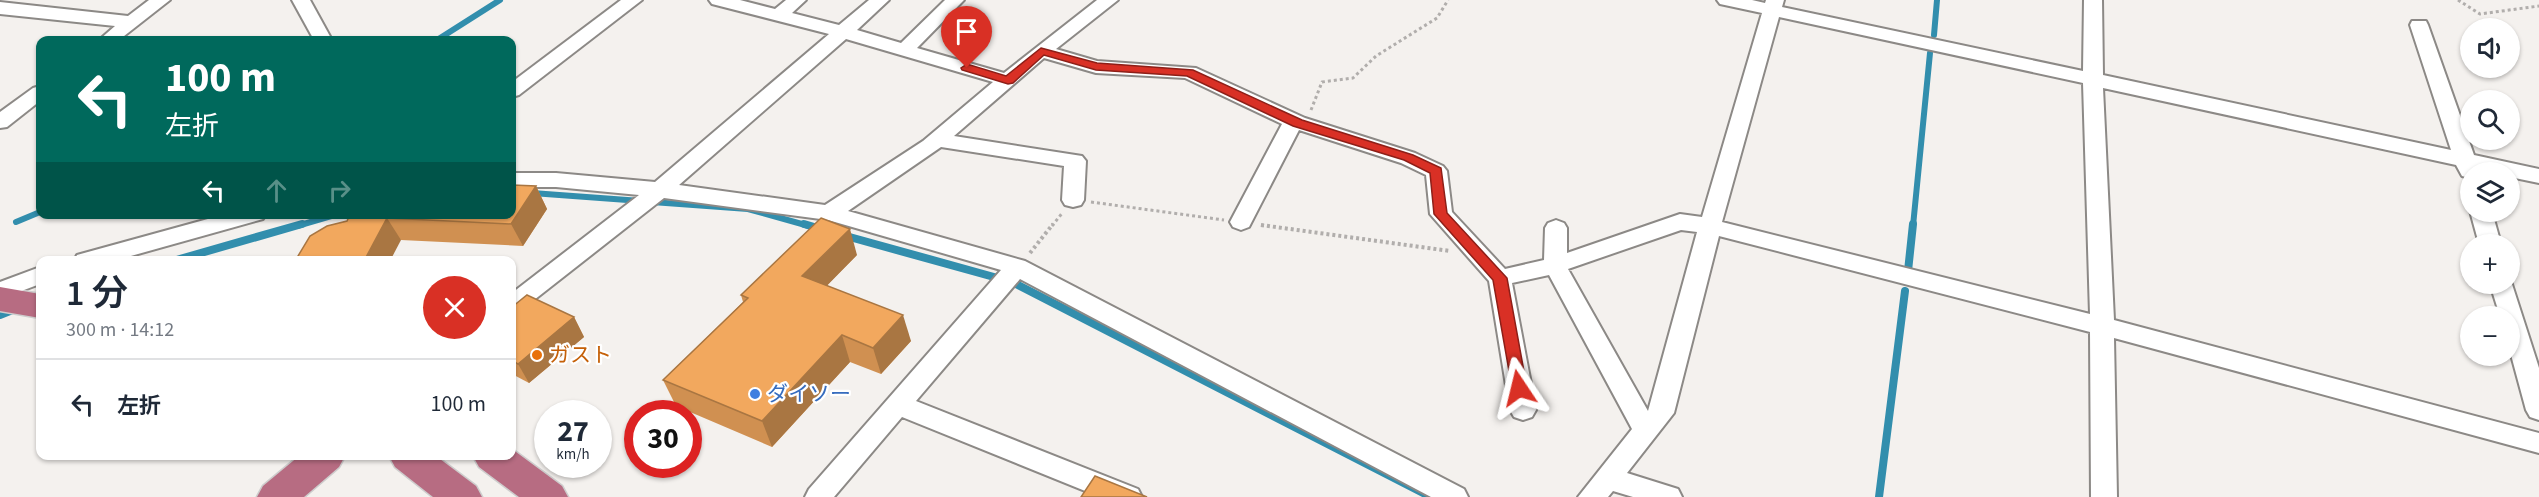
<!DOCTYPE html>
<html lang="ja">
<meta charset="utf-8">
<style>
body{margin:0;font-family:"Source Sans 3","Noto Sans JP",sans-serif;background:#f6f6f7;color:#1f2937;height:100vh;display:flex;flex-direction:column;font-size:22px;white-space:nowrap}
*{box-sizing:border-box;margin:0}
p{font-size:20px;color:#747a83}
.icon{flex:none;width:33px;height:33px;fill:none;stroke:currentColor;stroke-width:2;stroke-linecap:round;stroke-linejoin:round}
.map{position:relative;flex:1;overflow:hidden}
.drawer{position:absolute;left:36px;top:256px;width:480px;height:204px;display:flex;flex-direction:column;background:#fff;border-radius:12px;box-shadow:0 2px 4px #0004}
.drawer>*{flex:none}
.banner{position:absolute;left:36px;top:36px;width:480px;height:183px;border-radius:12px;box-shadow:0 2px 4px #0004;background:#00695c;color:#fff;overflow:hidden}
.buttons{position:absolute;left:2460px;top:18px;display:grid;gap:12px}
.buttons a{display:grid;place-items:center;width:60px;height:60px;border-radius:50%;background:#fff;box-shadow:0 2px 4px #0004;font-size:30px}
.speed{position:absolute;left:534px;top:400px;display:flex;gap:12px;font-size:30px;font-weight:700;text-align:center}
.speed>*{display:grid;place-content:center;width:78px;height:78px;border-radius:50%;background:#fff;box-shadow:0 2px 4px #0004;line-height:1}
.speed small{font-size:15px;font-weight:400}
.speed .limit{border:9px solid #d22;background:#fff;color:#111}
.pin{position:absolute;display:grid;place-items:center;width:51px;height:51px;color:#fff;margin:-62px -26px;border-radius:50% 50% 50% 0;rotate:-45deg;box-shadow:0 0 6px #0007}
.pin .icon{rotate:45deg}
.me{position:absolute;width:66px;margin:-33px;rotate:350deg;stroke-linejoin:round;filter:drop-shadow(0 0 4px #0008)}
.turn{display:flex;align-items:center;gap:21px;height:126px;padding:0 30px;font-size:27px}
.turn .icon{width:78px;height:78px;stroke-width:2.5}
.turn b{display:block;font-size:42px;line-height:51px}
.lanes{display:flex;align-items:center;height:57px;padding:0 30px;background:#0003;justify-content:center;gap:30px;direction:ltr}
.lanes .off{opacity:.35}
.round{display:grid;place-items:center;flex:none;width:63px;height:63px;border-radius:32px;background:#f6f6f7}
.summary{display:flex;align-items:center;justify-content:space-between;height:102px;padding:0 30px}
h1{font-size:36px;font-weight:600;line-height:45px}
ul{padding:0;list-style:none}
li{display:flex;align-items:center;gap:18px;height:90px;padding:0 30px;border-top:2px solid #e0e1e3}
li div{flex:1}
li b{display:block;font-size:22px}
li em{font-style:normal}
.map>svg:first-child{display:block}
</style>
<div class="map">
<svg width="2539" height="497" viewBox="0 0 2539 497">
<rect width="100%" height="100%" fill="#f4f1ee"/>
<g fill="none" stroke-linecap="round" stroke-linejoin="round">
<!-- stream-far1 -->
<g stroke="#328ead" stroke-width="6">
<polyline points="1934,35 1937,0"/>
<polyline points="437,40 500,0"/>
<polyline points="532,193 641,201"/>
<polyline points="652,202 748,209 809,226"/>
<polyline points="16,222 40,212"/>
<polyline points="297,226 338,214"/>
<polyline points="1913,226 1930,53"/>
</g>
<!-- stream -->
<g stroke="#328ead" stroke-width="8">
<polyline points="804,224 821,229"/>
<polyline points="846,236 1012,282 1431,497"/>
<polyline points="173,261 302,224"/>
<polyline points="1908,271 1913,224"/>
<polyline points="0,315 15,309"/>
<polyline points="1879,497 1905,291"/>
</g>
<!-- minor casing -->
<g stroke="#8c8986" stroke-width="4">
<g id="minor">
<polygon points="149,0 170,0 119,40 99,40 115,26 0,14 0,2 128,16"/>
<polygon points="292,0 310,0 332,40 314,40"/>
<polygon points="621,0 642,0 519,95 512,97 512,82"/>
<path d="M709,0H740L775,9L786,0H806L792,13L839,25L869,0H889L857,30L901,43L945,0H964L917,48L1004,73L1097,0H1118L1056,49L1097,61L1196,68L1305,118L1415,153L1443,166L1447,171L1452,212L1505,269L1544,260L1545,228L1548,223L1556,220L1564,223L1567,228V253L1680,214L1702,217L1762,13L1720,4L1717,0H1752L1765,3L1766,0H1784L1782,7L2083,71L2084,0H2102L2103,75L2451,150L2410,25L2412,21H2426L2428,25L2474,155L2539,169V183L2510,177V172L2479,170V172H2470L2469,178L2462,176L2456,165L2103,88L2114,320L2539,433V453L2114,338L2117,497H2091L2090,332L1719,236L1674,413L1627,473L1678,489L1682,497H1633L1613,491L1608,497H1578L1632,429L1549,275L1512,283L1536,410L1532,417L1523,420L1514,417L1510,410L1489,281L1430,214L1426,175L1401,163L1299,130L1249,227L1241,230L1233,227L1230,222L1282,124L1185,78L1096,73L1044,58L954,136L1082,156L1086,161L1084,200L1081,205L1073,207L1065,205L1062,200L1064,166L941,147L848,211L1025,261L1464,489L1468,497H1431L1020,279L916,401L1138,489L1142,497H1100L902,417L834,497H805L809,489L1001,270L828,220L664,198L520,311L512,313V293L639,195L556,187H512V173H556L655,182L829,34L712,4ZM1779,17L2083,83L2090,314L1722,222ZM846,39L993,82L923,141L825,205L679,185ZM1681,230L1697,232L1648,411L1568,269Z"/>
<polygon points="40,86 40,101 7,127 0,128 0,112 33,88"/>
<polygon points="2470,211 2492,212 2501,244 2479,244"/>
<polygon points="226,214 266,214 263,219 113,261 74,261 77,255"/>
<polygon points="40,267 40,284 0,299 0,282"/>
<polygon points="2510,278 2539,368 2539,420 2530,417 2526,410 2510,351 2510,316 2500,316 2490,284 2510,284"/>
</g>
</g>
<!-- highway casing -->
<g stroke="#cecdcd" stroke-width="3">
<g id="highway">
<polygon points="0,287 40,294 40,318 0,311"/>
<polygon points="512,449 562,486 568,497 519,497 479,467 473,456 512,456"/>
<polygon points="299,456 345,456 339,467 304,497 257,497 263,486"/>
<polygon points="389,456 436,456 476,486 482,497 433,497 395,467"/>
</g>
</g>
<!-- path-far1 -->
<g stroke="#b1aeac" stroke-width="3" stroke-dasharray="3 3" stroke-linecap="butt">
<polyline points="2458,0 2480,14 2539,6"/>
<polyline points="1311,110 1322,82 1353,78 1376,56 1437,18 1448,0"/>
<polyline points="1091,202 1224,220"/>
<polyline points="1261,225 1267,226"/>
<polyline points="1052,226 1063,212"/>
</g>
<!-- path -->
<g stroke="#b1aeac" stroke-width="4" stroke-dasharray="3 3" stroke-linecap="butt">
<polyline points="1261,225 1450,251"/>
<polyline points="1030,253 1053,224"/>
</g>
<!-- minor -->
<use href="#minor" fill="#fff" fill-rule="evenodd"/>
<!-- highway -->
<use href="#highway" fill="#b76c82" fill-rule="evenodd"/>
</g>
<!-- wall -->
<g fill="#d09051">
<polygon points="536,186 547,209 523,246 401,240 347,221"/>
<polygon points="857,255 827,285 911,341 881,374 850,362 772,447 676,406 663,380 743,302 741,295"/>
<polygon points="512,307 574,317 584,337 529,383 512,374"/>
</g>
<!-- shaded-wall -->
<g fill="#a97642">
<polygon points="536,186 547,209 523,246 511,224"/>
<polygon points="387,218 401,240 390,261 364,261"/>
<polygon points="850,229 857,255 811,302 802,276"/>
<polygon points="903,315 911,341 881,374 873,348"/>
<polygon points="574,317 584,337 529,383 518,364"/>
<polygon points="842,335 850,362 772,447 762,421"/>
</g>
<!-- building -->
<g fill="#f2a85e" stroke="#a97642" stroke-width="1.5">
<polygon points="512,185 536,186 511,224 387,218 364,261 295,261 310,236 327,226 347,221 350,214 512,214"/>
<polygon points="821,218 850,229 802,276 903,315 873,348 842,335 762,421 663,380 748,298 741,295"/>
<polygon points="527,295 574,317 518,364 512,360 512,307"/>
<polygon points="1095,476 1147,497 1081,497"/>
</g>
<!-- route -->
<polygon fill="#d93025" stroke="#8d1f18" stroke-width="1.5" points="1041,48 1097,63 1193,70 1302,120 1413,155 1441,168 1447,213 1507,278 1527,388 1524,392 1514,392 1512,388 1493,280 1434,214 1430,173 1404,160 1293,126 1187,76 1096,70 1044,55 1013,83 1008,84 962,70 961,68 967,64 1006,76"/>
<!-- markers -->
<circle fill="#e8710a" stroke="#fff" stroke-width="2" cx="537" cy="355" r="6"/>
<circle fill="#3f7fe0" stroke="#fff" stroke-width="2" cx="755" cy="394" r="6"/>
<g text-anchor="middle" dominant-baseline="central" stroke-width="4.5" stroke-linejoin="round" paint-order="stroke">
<!-- food labels -->
<g font-size="21" fill="#c56008" stroke="#fff" text-anchor="start">
<text x="549" y="355">ガスト</text>
</g>
<!-- shop labels -->
<g font-size="21" fill="#366cbe" stroke="#fff" text-anchor="start">
<text x="767" y="394">ダイソー</text>
</g>
</g>
</svg>
<div class="buttons">
<a><svg class="icon" aria-label="sound" viewBox="0 0 24 24"><path d="M4 9h4l5-4v14l-5-4H4zM17 9q2 3 0 6"/></svg></a>
<a><svg class="icon" aria-label="search" viewBox="0 0 24 24"><circle cx="10" cy="10" r="6"/><path d="M15 15l6 6"/></svg></a>
<a><svg class="icon" aria-label="layers" viewBox="0 0 24 24"><path d="M12 4l9 5-9 5-9-5zM3 14l9 5 9-5"/></svg></a>
<a>+</a>
<a>−</a>
</div>
<div class="speed"><div>27<small>km/h</small></div><div class="limit">30</div></div>
<div class="pin" style="left:967px;top:68px;background:#d93025"><svg class="icon" aria-label="arrive" viewBox="0 0 24 24"><path d="M6 21V4h12l-3 4 3 4H6"/></svg></div>
<svg class="me" style="left:1519px;top:388px" viewBox="-20 -20 40 40"><path d="M0-17L14 15 0 8-14 15z" fill="#d93025" stroke="#fff" stroke-width="4"/></svg>
<div class="banner">
<div class="turn"><svg class="icon" aria-label="left" viewBox="0 0 24 24"><path d="M17 20v-9H6M10 6l-5 5 5 5"/></svg><div><b>100 m</b>左折</div></div>
<div class="lanes"><svg class="icon" aria-label="left" viewBox="0 0 24 24"><path d="M17 20v-9H6M10 6l-5 5 5 5"/></svg><svg class="icon off" aria-label="ahead" viewBox="0 0 24 24"><path d="M12 20V5M6 11l6-6 6 6"/></svg><svg class="icon off" aria-label="right" viewBox="0 0 24 24"><path d="M7 20v-9h11M14 6l5 5-5 5"/></svg></div>
</div>
<section class="drawer">
<div class="summary"><div><h1>1 分</h1><p>300 m · 14:12</p></div><a class="round" style="background:#d93025;color:#fff"><svg class="icon" aria-label="close" viewBox="0 0 24 24"><path d="M6 6l12 12M18 6L6 18"/></svg></a></div>
<ul>
<li><svg class="icon" aria-label="left" viewBox="0 0 24 24"><path d="M17 20v-9H6M10 6l-5 5 5 5"/></svg><div><b>左折</b></div><em>100 m</em></li>
</ul>
</section>
</div>
